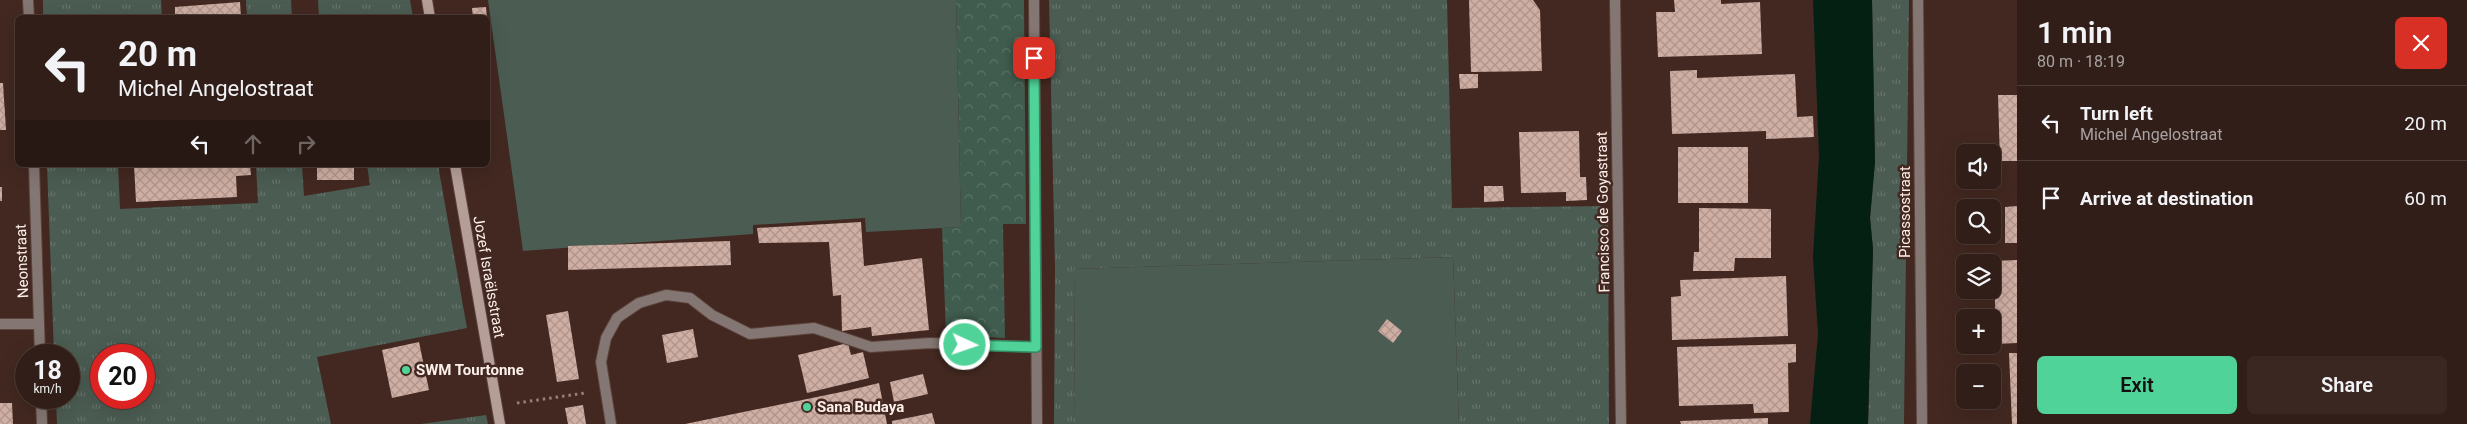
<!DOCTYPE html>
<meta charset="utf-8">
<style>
body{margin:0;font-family:Roboto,sans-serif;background:#3a2721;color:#f1f3f6;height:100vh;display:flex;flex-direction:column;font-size:19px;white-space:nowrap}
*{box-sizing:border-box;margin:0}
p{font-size:16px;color:#a8a2a2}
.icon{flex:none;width:28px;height:28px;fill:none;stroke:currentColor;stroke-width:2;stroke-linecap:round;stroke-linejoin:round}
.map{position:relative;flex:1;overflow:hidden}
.sheet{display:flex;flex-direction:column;background:#321e18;width:450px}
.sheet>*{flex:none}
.hud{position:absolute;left:15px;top:15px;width:475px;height:152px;border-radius:8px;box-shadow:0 5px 20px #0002,0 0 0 1px #4d3c37;background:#321e18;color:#f1f3f6;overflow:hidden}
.buttons{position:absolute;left:1956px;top:144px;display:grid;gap:10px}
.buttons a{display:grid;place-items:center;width:45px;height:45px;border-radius:8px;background:#321e18;box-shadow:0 5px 20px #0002,0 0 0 1px #4d3c37;font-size:25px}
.speed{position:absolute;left:15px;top:344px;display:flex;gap:10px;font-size:25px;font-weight:700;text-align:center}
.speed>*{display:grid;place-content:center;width:65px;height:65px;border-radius:50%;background:#321e18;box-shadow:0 5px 20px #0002,0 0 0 1px #4d3c37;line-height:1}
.speed small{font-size:12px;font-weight:400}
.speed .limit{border:8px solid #d22;background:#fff;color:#111}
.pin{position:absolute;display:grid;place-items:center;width:42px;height:42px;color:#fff;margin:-21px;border-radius:10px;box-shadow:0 2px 8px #0006}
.me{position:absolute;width:55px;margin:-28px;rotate:93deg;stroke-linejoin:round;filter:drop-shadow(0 0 4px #0008)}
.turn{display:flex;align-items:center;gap:18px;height:105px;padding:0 20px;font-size:22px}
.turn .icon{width:65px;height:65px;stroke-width:2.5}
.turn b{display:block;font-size:35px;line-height:42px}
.lanes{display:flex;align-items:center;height:48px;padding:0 20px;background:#0003;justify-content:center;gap:25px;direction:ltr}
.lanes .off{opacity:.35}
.round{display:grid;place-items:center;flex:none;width:52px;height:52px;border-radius:8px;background:#3a2721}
.headline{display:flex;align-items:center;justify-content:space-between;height:85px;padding:0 20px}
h1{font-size:30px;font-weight:600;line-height:38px}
.button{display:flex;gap:10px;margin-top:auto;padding:10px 20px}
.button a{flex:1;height:58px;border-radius:8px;background:#4fd399;color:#111;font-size:20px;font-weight:600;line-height:58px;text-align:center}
.button a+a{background:#3a2721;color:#f1f3f6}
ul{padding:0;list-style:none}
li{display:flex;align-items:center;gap:15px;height:75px;padding:0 20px;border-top:1px solid #4d3c37}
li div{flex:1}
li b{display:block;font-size:19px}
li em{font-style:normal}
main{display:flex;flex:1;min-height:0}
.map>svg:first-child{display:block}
</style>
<main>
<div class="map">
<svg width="2017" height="424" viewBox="0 0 2017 424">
<defs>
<pattern id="grass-tufts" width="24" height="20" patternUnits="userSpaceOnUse" patternTransform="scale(1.25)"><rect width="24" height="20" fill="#4b5c52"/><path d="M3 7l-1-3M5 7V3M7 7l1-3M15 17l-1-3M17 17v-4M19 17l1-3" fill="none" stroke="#66746b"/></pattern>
<pattern id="forest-crowns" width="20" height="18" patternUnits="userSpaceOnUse" patternTransform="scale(1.25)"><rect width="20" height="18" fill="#405c4e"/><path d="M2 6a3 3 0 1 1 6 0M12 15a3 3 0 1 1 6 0" fill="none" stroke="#5c7468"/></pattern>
<pattern id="building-cross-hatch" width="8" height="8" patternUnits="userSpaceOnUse" patternTransform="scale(1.25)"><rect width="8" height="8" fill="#cfaea3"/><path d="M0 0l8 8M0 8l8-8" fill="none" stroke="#ae948c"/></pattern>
</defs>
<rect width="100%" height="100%" fill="#422820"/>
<!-- grass -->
<g fill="url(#grass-tufts)" fill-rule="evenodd">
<polygon points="43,0 161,0 162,17 43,17"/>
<polygon points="246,0 291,0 292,17 247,17"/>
<polygon points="318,0 410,0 413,17 319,17"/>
<polygon points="1049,0 1447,0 1452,208 1608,206 1609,424 1459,424 1453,257 1074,269 1075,424 1054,424 1055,269"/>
<polygon points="1872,0 1909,0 1904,424 1868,424 1873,249 1870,218 1875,162"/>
<path d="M47,165H118L120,209L258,203L256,165H302L304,196L370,185L367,165H438L467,328L317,357L331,424H57L56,398H69V355H54ZM101,355H144V398H101Z"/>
<polygon points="486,415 488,424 421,424"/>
</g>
<!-- forest -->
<polygon fill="url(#forest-crowns)" points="956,0 1024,0 1026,224 1003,224 1005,338 946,335 942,228 961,227"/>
<!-- green -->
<g fill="#4b5c52">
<polygon points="488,0 956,0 961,227 866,232 865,218 753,225 753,234 523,251"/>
<polygon points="1453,257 1459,424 1075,424 1074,269"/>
</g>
<!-- water -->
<polygon fill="#042013" points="1813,0 1872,0 1875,162 1870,218 1873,249 1868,424 1810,424 1818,334 1813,257 1819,156"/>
<!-- building -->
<g fill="url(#building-cross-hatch)">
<polygon points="1469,0 1533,0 1540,10 1542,71 1471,72"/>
<polygon points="1674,0 1721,0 1721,4 1760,2 1762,54 1658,57 1656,12 1675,12"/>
<polygon points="240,2 241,18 175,18 175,7"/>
<polygon points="486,7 487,18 473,18 472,8"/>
<polygon points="488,29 491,47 488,47"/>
<polygon points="1697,70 1697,78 1795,74 1797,117 1813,116 1814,137 1766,139 1766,131 1672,134 1670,71"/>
<polygon points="1459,74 1478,74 1478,88 1460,89"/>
<polygon points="0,83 3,83 6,130 0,130"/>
<polygon points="1998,95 2017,95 2017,161 2000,161"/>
<polygon points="1579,131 1580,177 1586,177 1587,200 1566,201 1566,192 1521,193 1519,132"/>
<rect x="1678" y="147" width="70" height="56"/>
<polygon points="134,165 250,165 251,175 236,176 237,197 136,202"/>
<rect x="317" y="165" width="37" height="15"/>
<polygon points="1484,186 1503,186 1504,201 1484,202"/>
<rect x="0" y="187" width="2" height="14"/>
<polygon points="2017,206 2017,243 2005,243 2005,207"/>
<polygon points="1699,208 1771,209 1771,258 1735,258 1734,271 1693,271 1694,252 1699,252"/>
<polygon points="861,222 864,266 922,258 929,330 872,336 871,327 842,331 841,295 833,296 829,242 759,243 757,228"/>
<polygon points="730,241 731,265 568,270 568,246"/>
<polygon points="2017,260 2017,343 1996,344 1994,261"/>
<polygon points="1786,276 1788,336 1672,340 1671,297 1681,296 1680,280"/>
<polygon points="568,311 579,379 557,382 546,315"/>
<polygon points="1387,319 1402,331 1393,343 1378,331"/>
<polygon points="693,329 698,357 667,363 662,335"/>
<polygon points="419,342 429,390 392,398 382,350"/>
<polygon points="848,343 851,355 863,352 869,378 807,393 798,355"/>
<polygon points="1796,344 1796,362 1788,363 1789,412 1754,413 1753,404 1679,406 1677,347"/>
<polygon points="2009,353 2017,353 2017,424 2012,424"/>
<polygon points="923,374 928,394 894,402 890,382"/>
<polygon points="879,383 887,424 685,424 846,391"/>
<polygon points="0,403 12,403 13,424 0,424"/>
<polygon points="583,405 586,424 568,424 565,408"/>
<polygon points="932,413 935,424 892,424 892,421"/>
<polygon points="1768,418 1768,424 1681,424 1680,421"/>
</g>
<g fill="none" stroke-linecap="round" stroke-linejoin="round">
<!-- lane casing -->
<g stroke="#5c443c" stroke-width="12">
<polyline id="lane" points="611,424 601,362 606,338 617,318 639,303 666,295 690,298 712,315 750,334 814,328 871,347 930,343 1036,347"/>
</g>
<!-- street casing -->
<g stroke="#5c443c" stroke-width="12">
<g id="street">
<polyline points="28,0 29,18"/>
<polyline points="1034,0 1037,424"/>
<polyline points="1615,0 1621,424"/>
<polyline points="1918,0 1922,424"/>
<polyline points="34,165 40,355"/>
<polyline points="0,324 39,324"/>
<polyline points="41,398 42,424"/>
</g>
</g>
<!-- secondary casing -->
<g stroke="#5c443c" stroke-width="12">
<g id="secondary">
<polyline points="427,0 430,18"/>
<polyline points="455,165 500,424"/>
</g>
</g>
<!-- path -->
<polyline stroke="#948079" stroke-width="3" stroke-dasharray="2.5 4" stroke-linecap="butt" points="517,403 585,393"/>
<!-- lane -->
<use href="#lane" stroke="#847672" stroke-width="10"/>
<!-- street -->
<use href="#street" stroke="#847672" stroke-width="10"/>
<!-- secondary -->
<use href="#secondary" stroke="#b49e97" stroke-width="10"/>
</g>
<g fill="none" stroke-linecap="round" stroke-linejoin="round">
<!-- route casing -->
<g stroke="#338963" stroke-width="12">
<polyline id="route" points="965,345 1036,347 1034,58"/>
</g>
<!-- route -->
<use href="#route" stroke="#4fd399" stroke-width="9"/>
</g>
<!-- markers -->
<g fill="#4fd399" stroke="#422820" stroke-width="2">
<circle cx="406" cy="370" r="5"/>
<circle cx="807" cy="407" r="5"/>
</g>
<g text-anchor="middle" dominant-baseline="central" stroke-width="5" stroke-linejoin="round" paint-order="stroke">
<!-- street labels -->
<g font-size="15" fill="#fdefea" stroke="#422820">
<text transform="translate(1603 212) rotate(-91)">Francisco de Goyastraat</text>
<text transform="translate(1905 212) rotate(-90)">Picassostraat</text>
<text transform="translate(22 261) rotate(-92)">Neonstraat</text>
<text transform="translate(489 277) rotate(80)">Jozef Israëlsstraat</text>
</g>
<!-- poi labels -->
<g font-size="15" font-weight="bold" fill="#fdefea" stroke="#422820" text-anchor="start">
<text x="416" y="370">SWM Tourtonne</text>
<text x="817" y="407">Sana Budaya</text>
</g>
</g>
</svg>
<div class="buttons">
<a><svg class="icon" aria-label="sound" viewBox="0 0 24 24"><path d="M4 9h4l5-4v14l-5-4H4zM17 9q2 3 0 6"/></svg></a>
<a><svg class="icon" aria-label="search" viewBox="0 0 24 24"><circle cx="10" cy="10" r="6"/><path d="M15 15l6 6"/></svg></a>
<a><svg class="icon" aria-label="layers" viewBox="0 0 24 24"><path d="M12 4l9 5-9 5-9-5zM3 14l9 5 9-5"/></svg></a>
<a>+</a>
<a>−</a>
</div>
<div class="speed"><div>18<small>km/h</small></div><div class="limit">20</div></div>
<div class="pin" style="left:1034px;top:58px;background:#d93025"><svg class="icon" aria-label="arrive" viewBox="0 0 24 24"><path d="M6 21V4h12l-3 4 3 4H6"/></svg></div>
<svg class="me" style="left:965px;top:345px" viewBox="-20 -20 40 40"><circle r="17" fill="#4fd399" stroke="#fff" stroke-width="3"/><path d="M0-11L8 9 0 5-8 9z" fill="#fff"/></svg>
<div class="hud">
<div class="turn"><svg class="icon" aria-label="left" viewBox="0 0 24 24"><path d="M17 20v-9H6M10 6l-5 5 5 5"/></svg><div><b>20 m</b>Michel Angelostraat</div></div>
<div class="lanes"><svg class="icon" aria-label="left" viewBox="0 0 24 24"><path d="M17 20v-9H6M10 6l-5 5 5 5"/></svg><svg class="icon off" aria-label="ahead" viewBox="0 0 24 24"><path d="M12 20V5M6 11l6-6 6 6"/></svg><svg class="icon off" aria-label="right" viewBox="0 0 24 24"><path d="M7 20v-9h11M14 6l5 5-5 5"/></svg></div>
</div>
</div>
<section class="sheet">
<div class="headline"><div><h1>1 min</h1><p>80 m · 18:19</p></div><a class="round" style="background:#d93025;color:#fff"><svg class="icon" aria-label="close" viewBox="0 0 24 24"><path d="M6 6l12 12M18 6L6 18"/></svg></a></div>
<ul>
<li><svg class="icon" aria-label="left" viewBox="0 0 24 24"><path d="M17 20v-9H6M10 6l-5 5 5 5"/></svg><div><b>Turn left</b><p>Michel Angelostraat</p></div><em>20 m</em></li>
<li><svg class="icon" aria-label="arrive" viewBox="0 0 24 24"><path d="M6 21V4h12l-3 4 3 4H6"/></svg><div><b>Arrive at destination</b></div><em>60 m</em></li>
</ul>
<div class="button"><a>Exit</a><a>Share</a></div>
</section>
</main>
